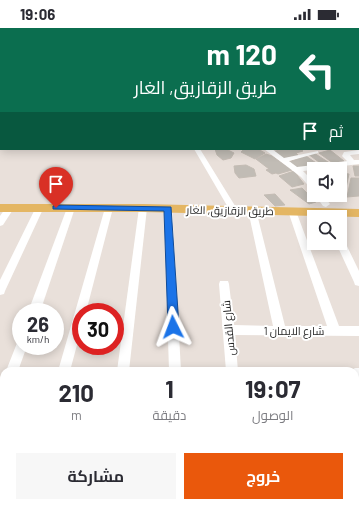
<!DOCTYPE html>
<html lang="ar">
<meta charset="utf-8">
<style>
body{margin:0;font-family:Barlow,Cairo,sans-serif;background:#f7f7f7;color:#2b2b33;direction:rtl;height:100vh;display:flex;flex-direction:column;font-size:15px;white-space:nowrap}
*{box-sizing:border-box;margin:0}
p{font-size:13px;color:#7c7c81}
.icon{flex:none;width:22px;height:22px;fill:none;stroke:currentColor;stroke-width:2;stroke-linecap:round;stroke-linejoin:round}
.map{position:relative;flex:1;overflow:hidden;direction:ltr}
.details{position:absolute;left:0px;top:339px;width:359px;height:140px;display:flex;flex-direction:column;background:#fff;border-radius:12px 12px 0 0;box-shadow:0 2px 10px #0003;direction:rtl}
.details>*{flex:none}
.top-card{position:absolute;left:0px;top:0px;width:359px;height:122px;box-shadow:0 2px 10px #0003;direction:rtl;background:#0b6e4f;color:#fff;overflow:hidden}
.buttons{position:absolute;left:307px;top:134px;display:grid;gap:8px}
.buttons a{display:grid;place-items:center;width:40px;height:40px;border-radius:0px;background:#fff;box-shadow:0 2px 10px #0003;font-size:20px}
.speed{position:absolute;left:12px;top:275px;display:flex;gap:8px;font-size:20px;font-weight:700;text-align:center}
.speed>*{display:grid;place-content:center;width:52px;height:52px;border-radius:50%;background:#fff;box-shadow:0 2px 10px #0003;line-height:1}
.speed small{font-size:10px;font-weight:400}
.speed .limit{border:6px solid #d22;background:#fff;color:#111}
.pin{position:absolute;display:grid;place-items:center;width:34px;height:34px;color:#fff;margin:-41px -17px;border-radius:50% 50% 50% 0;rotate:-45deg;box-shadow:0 0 4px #0007}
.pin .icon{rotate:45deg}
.me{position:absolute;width:44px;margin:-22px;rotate:357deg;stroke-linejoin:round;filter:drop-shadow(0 0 3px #0008)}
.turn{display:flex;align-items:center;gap:14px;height:84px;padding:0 16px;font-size:18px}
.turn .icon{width:52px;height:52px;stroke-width:2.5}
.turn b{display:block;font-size:28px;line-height:34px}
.then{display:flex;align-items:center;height:38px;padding:0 16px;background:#0003;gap:8px;font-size:15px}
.eta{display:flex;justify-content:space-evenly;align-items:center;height:68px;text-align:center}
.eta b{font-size:24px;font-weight:700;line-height:28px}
.cta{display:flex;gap:8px;margin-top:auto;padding:8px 16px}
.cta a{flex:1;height:46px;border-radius:0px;background:#ea580c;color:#fff;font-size:16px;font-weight:700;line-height:46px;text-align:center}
.cta a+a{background:#f7f7f7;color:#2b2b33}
.status{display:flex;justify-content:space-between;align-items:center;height:28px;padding:0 20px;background:#fff;direction:ltr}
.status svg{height:11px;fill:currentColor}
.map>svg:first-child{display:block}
</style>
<div class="status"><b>19:06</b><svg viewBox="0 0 49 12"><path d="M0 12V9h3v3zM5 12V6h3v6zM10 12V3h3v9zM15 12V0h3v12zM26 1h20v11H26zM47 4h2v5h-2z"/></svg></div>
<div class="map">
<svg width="359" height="479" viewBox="0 0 359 479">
<rect width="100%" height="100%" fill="#e9e0da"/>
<!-- building -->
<g fill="#c1bcb5" stroke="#c4bcb4">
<polygon points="215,121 226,121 234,125 231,130 223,132 217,127"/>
<polygon points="244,121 258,121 265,125 255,131 241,124"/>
<polygon points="284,121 300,121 303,123 296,125 298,127 283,131 271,124"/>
<polygon points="330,122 344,133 333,135 319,125"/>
<polygon points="314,125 331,136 323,137 308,126"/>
<polygon points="266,126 272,128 292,142 278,146 276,145 272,146 266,142 269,141 256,131"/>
<polygon points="306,128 319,137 297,140 288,134"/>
<polygon points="246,137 254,141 256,148 239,150 235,145 234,138"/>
<polygon points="353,138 359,138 359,148 355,148"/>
<polygon points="294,143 304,156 292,159 279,148"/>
<polygon points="340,145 349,146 346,160 340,156"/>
<polygon points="351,150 359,150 359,168 347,169"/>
<polygon points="302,160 316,174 309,176 290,162"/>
<polygon points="275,166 285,177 275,178 264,167"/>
<polygon points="340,166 342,169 327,170 324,167"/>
</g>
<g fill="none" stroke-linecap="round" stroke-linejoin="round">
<!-- minor -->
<g fill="#fff" fill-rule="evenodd">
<rect x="0" y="21" width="1" height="2"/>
<polygon points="358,112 359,112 358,117"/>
<polygon points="194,121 200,121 237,181 236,183 230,183 229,181"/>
<polygon points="264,121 272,121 284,130 318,123 318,125 289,133 297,139 347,133 342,128 344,124 359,122 359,126 350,127 354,132 359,132 359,136 303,143 314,154 314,161 311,161 301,149"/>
<polygon points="315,167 323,167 330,176 326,179 323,178"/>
<polygon points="40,176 44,179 5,263 4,266 0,267 0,252 36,179"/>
<polygon points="10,177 14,180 3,197 0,198 0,188 7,178"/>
<polygon points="71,177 75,180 40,284 28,284 67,180"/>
<polygon points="109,177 113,180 86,284 81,284 81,302 70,343 58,343 105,180"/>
<polygon points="143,177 147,180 129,343 117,343 139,180"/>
<polygon points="168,177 172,180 181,343 169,343 164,180"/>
<polygon points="252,179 256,182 285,298 327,298 288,183 292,180 296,183 339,298 359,298 359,308 235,307 238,343 226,343 219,256 220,253 228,253 229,256 234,297 273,298 248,182"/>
<polygon points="340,211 345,214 359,243 359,258 355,257 354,254 336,215 340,215"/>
<polygon points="21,313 21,318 27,318 18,343 6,343 17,315"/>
<polygon points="355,340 359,340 359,352 355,352 355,343 350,343"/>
<polygon points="4,360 4,382 0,383 0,361"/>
<rect x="0" y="392" width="4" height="14"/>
<rect x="355" y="399" width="4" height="14"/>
<rect x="100" y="475" width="16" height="4"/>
<rect x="169" y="475" width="16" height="4"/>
</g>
<!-- primary -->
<polygon fill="#e4b663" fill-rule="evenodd" points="0,176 143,176 359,181 359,189 143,184 0,184"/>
</g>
<!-- route -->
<polygon fill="#1a73e8" stroke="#114b97" points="56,177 171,179 179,299 177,302 173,303 170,302 168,299 164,183 53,181 53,178"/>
<g text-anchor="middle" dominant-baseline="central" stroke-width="4" stroke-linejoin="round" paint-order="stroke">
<!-- street labels -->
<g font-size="11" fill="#272727" stroke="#fff">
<text transform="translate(230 182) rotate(1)">طريق الزقازيق, الغار</text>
<text transform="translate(228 300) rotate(-95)">شارع القدس</text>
<text x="294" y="302">شارع الايمان 1</text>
</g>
</g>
</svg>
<div class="buttons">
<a><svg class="icon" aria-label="sound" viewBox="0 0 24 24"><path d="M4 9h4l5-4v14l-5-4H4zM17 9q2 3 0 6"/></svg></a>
<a><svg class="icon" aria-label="search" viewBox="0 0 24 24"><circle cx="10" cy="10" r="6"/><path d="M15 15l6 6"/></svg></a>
</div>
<div class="speed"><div>26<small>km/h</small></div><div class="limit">30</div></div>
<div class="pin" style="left:56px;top:180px;background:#d93025"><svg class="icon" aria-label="arrive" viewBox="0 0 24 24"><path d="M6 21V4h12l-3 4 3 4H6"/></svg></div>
<svg class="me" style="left:173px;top:299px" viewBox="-20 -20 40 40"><path d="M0-17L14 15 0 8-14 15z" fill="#1a73e8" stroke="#fff" stroke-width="4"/></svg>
<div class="top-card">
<div class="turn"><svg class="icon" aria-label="left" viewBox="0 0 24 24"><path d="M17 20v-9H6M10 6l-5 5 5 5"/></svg><div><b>120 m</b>طريق الزقازيق, الغار</div></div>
<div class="then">ثم<svg class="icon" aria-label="arrive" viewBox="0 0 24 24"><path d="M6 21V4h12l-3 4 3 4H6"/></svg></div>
</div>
<section class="details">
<div class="eta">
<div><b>19:07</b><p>الوصول</p></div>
<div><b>1</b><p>دقيقة</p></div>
<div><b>210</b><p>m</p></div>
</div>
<div class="cta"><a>خروج</a><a>مشاركة</a></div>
</section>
</div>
